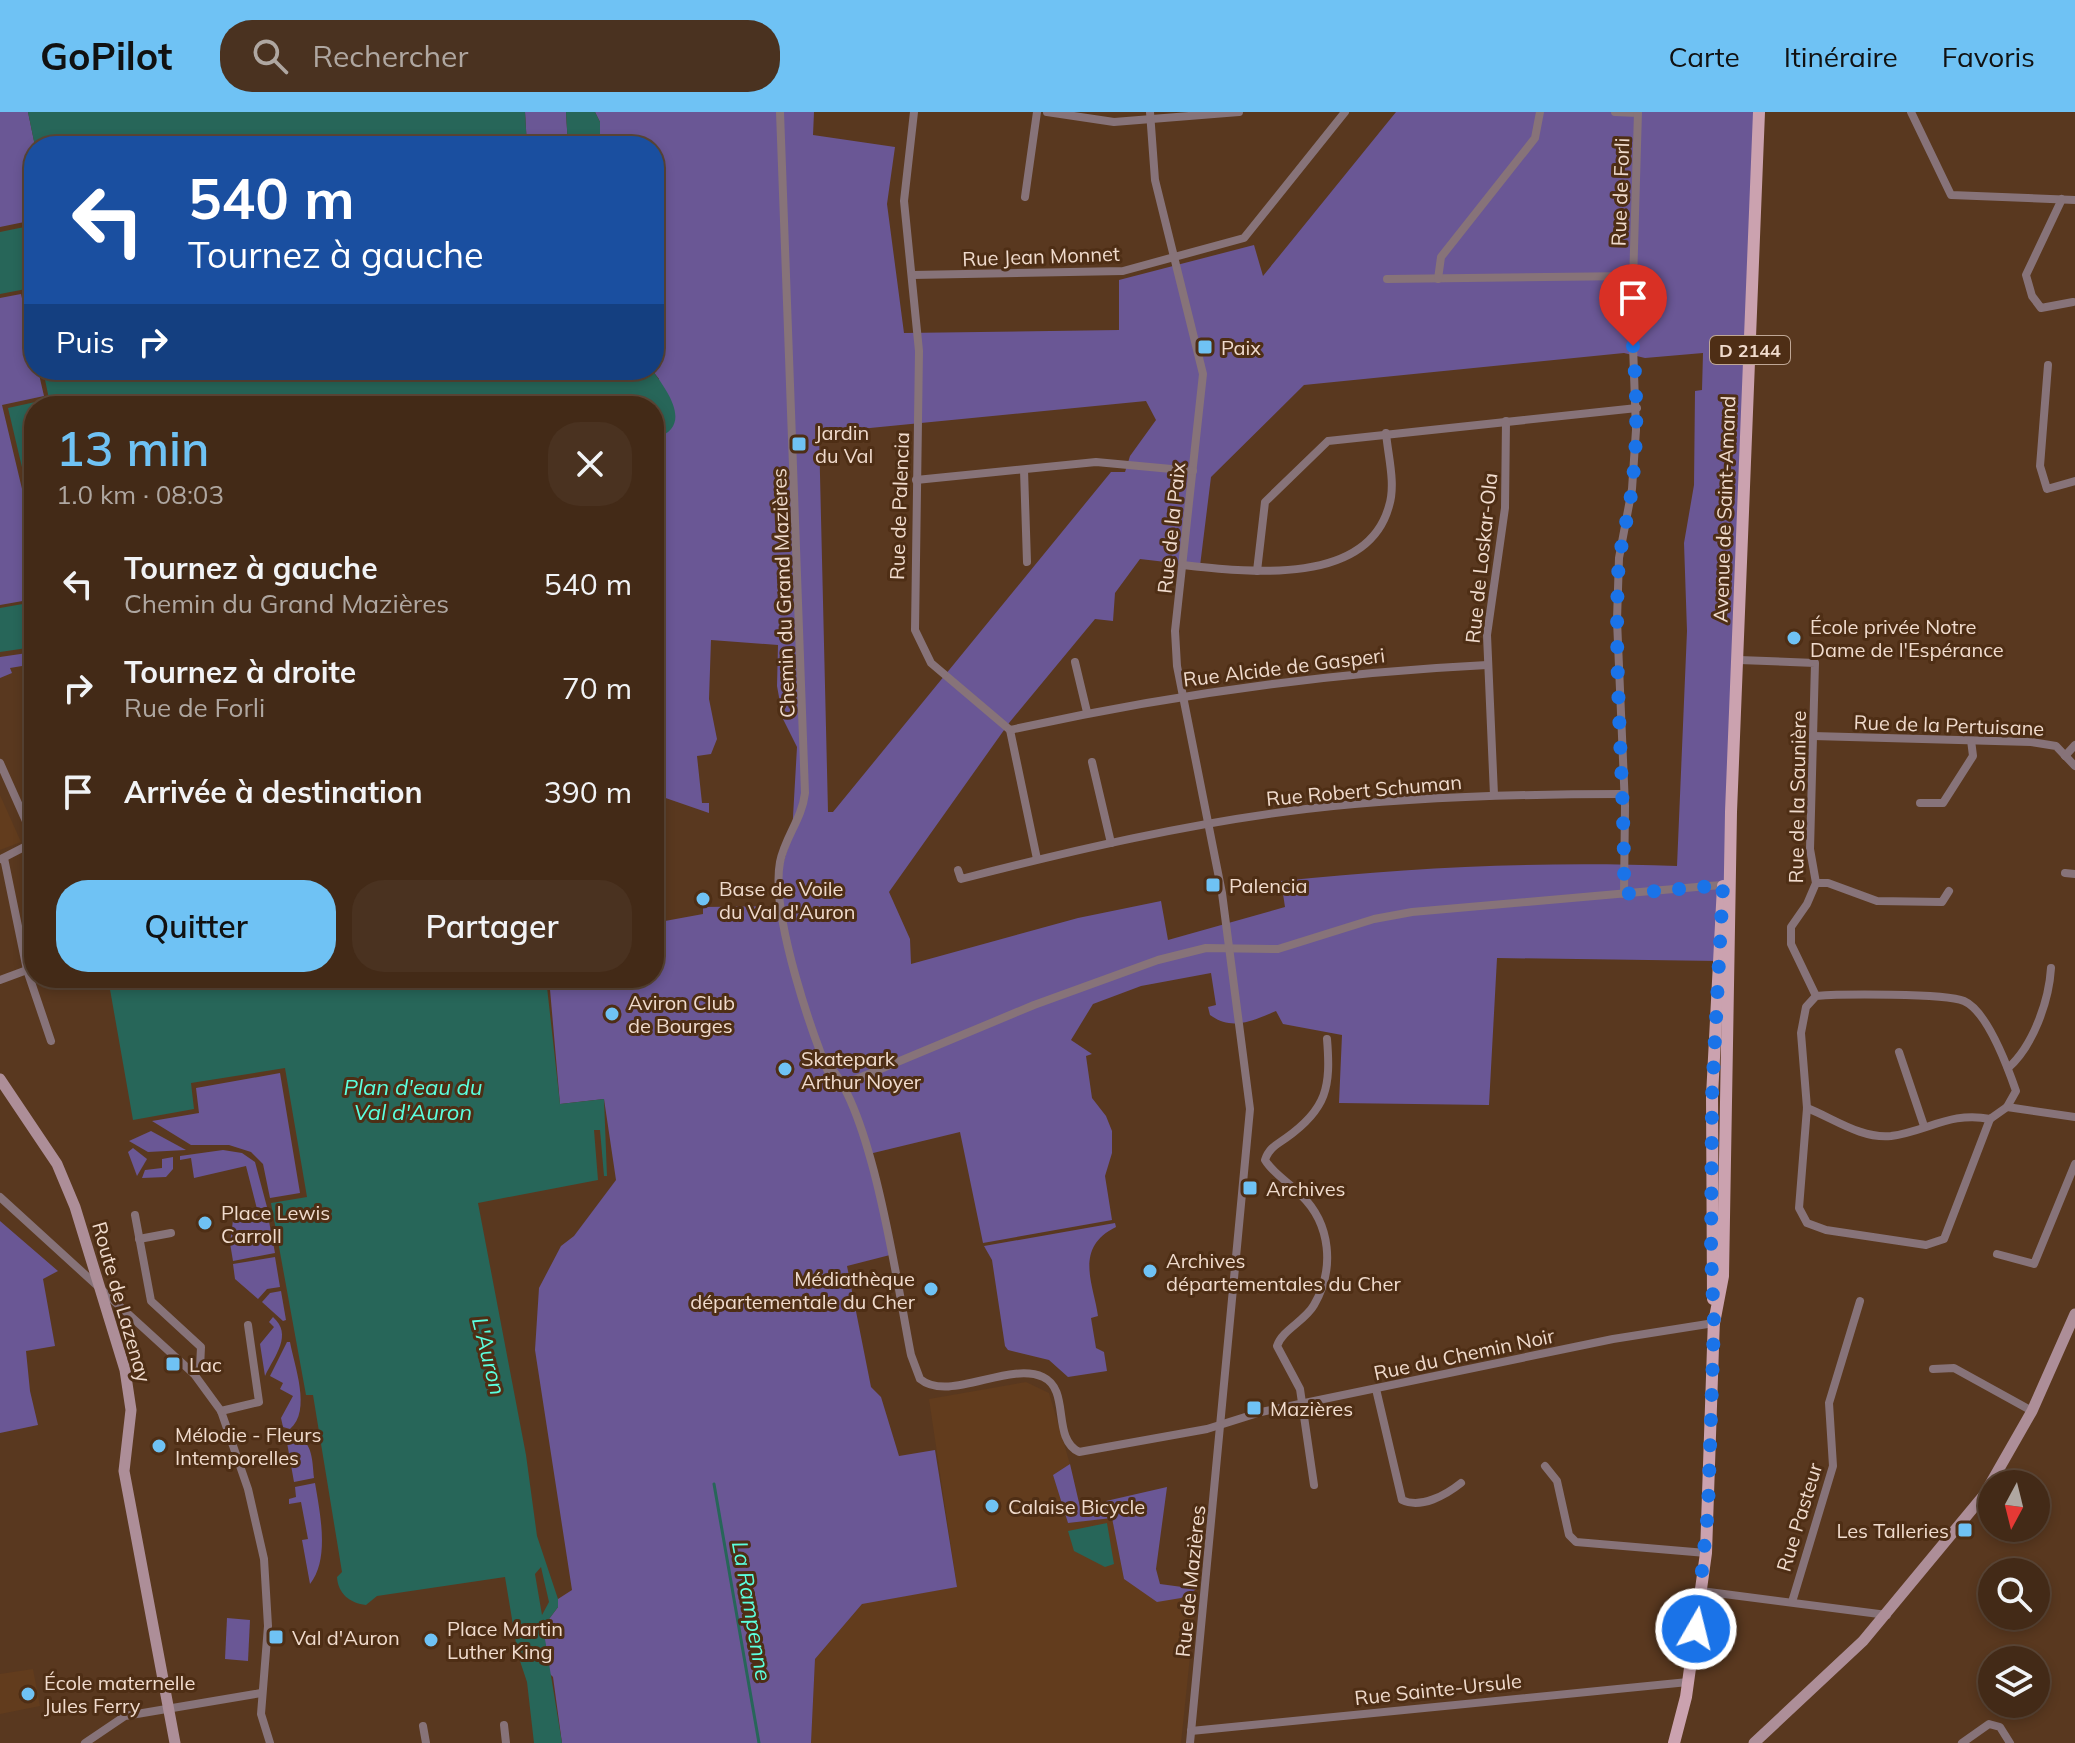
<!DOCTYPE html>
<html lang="fr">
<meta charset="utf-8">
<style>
body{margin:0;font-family:Mulish,sans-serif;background:#4a3220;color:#f1f3f6;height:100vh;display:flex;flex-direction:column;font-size:30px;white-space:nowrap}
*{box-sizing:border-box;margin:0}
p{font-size:26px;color:#afa7a1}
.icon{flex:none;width:44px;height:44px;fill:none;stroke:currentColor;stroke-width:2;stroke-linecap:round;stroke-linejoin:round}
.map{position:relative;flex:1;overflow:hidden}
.panel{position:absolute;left:24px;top:284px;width:640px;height:592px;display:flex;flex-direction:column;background:#432a17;border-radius:32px;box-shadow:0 4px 12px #0003,0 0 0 2px #5b4636}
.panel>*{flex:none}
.top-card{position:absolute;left:24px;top:24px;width:640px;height:244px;border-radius:32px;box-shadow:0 4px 12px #0003,0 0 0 2px #5b4636;background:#1a4fa0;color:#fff;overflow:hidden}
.needle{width:52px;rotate:187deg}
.tools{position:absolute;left:1978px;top:1358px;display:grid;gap:16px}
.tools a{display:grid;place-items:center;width:72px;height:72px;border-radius:50%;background:#432a17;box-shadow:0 4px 12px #0003,0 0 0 2px #5b4636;font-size:40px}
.pin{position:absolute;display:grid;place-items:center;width:68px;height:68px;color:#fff;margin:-82px -34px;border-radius:50% 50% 50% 0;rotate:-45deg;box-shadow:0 0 8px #0007}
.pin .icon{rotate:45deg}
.me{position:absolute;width:88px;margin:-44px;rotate:8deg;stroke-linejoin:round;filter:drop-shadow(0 0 6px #0008)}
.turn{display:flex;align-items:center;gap:28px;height:168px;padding:0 32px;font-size:36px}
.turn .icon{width:104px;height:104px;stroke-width:2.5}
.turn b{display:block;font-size:56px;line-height:68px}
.then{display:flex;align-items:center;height:76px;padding:0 32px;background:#0003;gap:16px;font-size:30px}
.round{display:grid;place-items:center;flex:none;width:84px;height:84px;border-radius:32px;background:#4a3220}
.summary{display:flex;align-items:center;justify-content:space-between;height:136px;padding:0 32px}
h1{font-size:48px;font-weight:600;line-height:60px;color:#6fc2f4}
.button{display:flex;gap:16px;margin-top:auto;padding:16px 32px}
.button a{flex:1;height:92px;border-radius:32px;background:#6fc2f4;color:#111;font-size:32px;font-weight:600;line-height:92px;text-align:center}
.button a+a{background:#4a3220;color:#f1f3f6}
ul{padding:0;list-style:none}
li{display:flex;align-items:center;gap:24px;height:104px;padding:0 32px}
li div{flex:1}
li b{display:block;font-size:30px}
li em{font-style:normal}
header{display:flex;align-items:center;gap:48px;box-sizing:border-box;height:112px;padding:0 40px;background:#6fc2f4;color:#111}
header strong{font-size:38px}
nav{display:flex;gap:44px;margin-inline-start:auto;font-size:28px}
.search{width:560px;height:72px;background:#4a3220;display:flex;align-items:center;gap:20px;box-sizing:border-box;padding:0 28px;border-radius:32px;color:#afa7a1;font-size:30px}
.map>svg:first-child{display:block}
</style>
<header>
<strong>GoPilot</strong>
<div class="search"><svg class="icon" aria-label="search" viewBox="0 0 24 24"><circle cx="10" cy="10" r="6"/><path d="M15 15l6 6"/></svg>Rechercher</div>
<nav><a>Carte</a><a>Itinéraire</a><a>Favoris</a></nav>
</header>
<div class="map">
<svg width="2075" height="1631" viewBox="0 0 2075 1631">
<rect width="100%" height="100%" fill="#59381f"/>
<!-- built -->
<g fill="#623c1d">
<polygon points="0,683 21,730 0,738"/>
<polygon points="1026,1270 1049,1281 1070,1352 1053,1363 1068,1411 1112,1405 1124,1467 1138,1476 1181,1486 1197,1477 1181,1631 811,1631 815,1547 863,1491 957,1475 929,1287"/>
<polygon points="33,1557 40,1594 0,1602 0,1562"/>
</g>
<!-- green -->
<g fill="#6a5795" fill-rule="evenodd">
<polygon points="0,0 28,0 35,34 34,108 0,115"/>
<polygon points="525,0 566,0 568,34 527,34"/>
<path d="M595,0H814L813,23L895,35L887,92L904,221L1119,218V168L1254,133L1263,164L1396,0H1759L1731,700L1719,849L1497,846L1489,993L1339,991L1342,923L1283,912L1276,899C1252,909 1232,919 1210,903L1208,895L1216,893L1211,861L1141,874L1093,892L1071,928L1092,942L1086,944L1092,986L1106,1004L1112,1019V1041L1105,1064L1112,1108L983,1131L960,1020L869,1042L890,1143L847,1154L871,1275L881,1285L899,1344L935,1338L957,1475L862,1492L815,1547L811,1631H562L553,1565L549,1561L543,1515L558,1495V1487L572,1478L535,1238L539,1176L561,1134L574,1124L616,1068L604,987L560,992L549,866H654V811L703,802V795L782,794L779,765L792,722L797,635L783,607L777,574L778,533L711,528L709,587L717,627L711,642L697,644L702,691H709V701L654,682V325L659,267L652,258L654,34H600V10ZM1624,241L1645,246L1703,241L1702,278L1695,279L1694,373L1684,431L1687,519L1677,754C1544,749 1414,755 1281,769L1285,795L1168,828L1161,789L1078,806L911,852L910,827L889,780L1009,611L1095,507L1113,509L1115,481L1140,447L1200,454L1211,365L1304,273ZM1146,289L1156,308L1130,344L1125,360H1111L833,700H828L819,321Z"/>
<polygon points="21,182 34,239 34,258 38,258 44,284 2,293 34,427 34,487 0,493 0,186"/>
<polygon points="34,540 34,552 10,556 12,561 0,566 0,545"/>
<polygon points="280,961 300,1081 270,1086 263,1052 251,1040 229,1033 191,1033 152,1009 199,1001 196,976"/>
<polygon points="151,1019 186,1038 148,1040 129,1029"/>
<polygon points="133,1036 147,1047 137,1064 128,1040"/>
<polygon points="223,1038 242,1041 255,1050 267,1095 257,1097 246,1054 194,1066 191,1046 180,1048 180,1044"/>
<polygon points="173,1045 173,1057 166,1065 142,1066 145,1058 162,1056 162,1047"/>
<polygon points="267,1099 275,1141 233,1149 230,1131 233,1108"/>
<polygon points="0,1109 58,1159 43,1167 55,1234 26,1239 30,1279 38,1313 0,1321"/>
<path d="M1115,1111L1116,1115C1073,1136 1094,1173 1098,1204L1091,1206L1096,1236L1104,1240L1107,1259L1068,1265L1049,1248L1008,1238L1005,1234L992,1148L984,1134Z"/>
<polygon points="275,1145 280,1175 267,1177 258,1187 235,1167 233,1152"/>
<polygon points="281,1179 286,1208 283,1209 262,1190 270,1181"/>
<path d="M273,1205C293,1223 275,1243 265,1264L260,1232L274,1215L269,1210Z"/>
<path d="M287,1230H290C294,1253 312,1299 290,1317L283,1315L281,1306L293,1284L280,1277L283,1271L270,1264Z"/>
<path d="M286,1325C313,1322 312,1346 314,1366L294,1370Z"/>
<polygon points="1070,1352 1080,1395 1167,1375 1156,1457 1160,1472 1197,1477 1181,1486 1157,1490 1124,1467 1112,1406 1068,1411 1053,1363"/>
<path d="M315,1371C320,1401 330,1447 310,1472L302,1428L308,1427L301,1390L289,1392V1387L296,1385L295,1375Z"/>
<polygon points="227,1506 250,1508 248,1549 225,1547"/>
</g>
<!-- water -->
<g fill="#276659" fill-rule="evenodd">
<polygon points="28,0 525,0 527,34 35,34"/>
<polygon points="566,0 595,0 600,10 600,34 568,34"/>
<polygon points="34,113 34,216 26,177 0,182 0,120"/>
<path d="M43,258H652C667,278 694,314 656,326L654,294H34V406L8,296L49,287Z"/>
<polygon points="34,490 34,535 0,540 0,496"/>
<path d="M108,866H546L560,992L604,987L607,1064H604L600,1018H594L598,1068L478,1091L526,1343L537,1424L558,1487V1495L543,1515L562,1631H534L527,1570L518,1543L505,1465L377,1484L366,1493C350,1491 338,1482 337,1465L342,1460L313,1283H306L271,1091L307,1085L285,956L191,971L194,997L133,1008ZM541,1455L549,1490L542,1503L535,1462Z"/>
<polygon points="1107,1411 1114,1452 1105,1455 1074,1439 1068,1419"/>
</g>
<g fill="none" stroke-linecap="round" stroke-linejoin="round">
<!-- stream -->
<polyline stroke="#276659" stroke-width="3" points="714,1372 759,1631"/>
<!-- street -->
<g stroke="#877379" stroke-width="8">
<path d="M780,0L805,681C802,707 785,725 780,750C770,803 813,926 835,976L1034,893L1158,848L1206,836L1278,837L1374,807L1412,800L1708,774L1723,773L1725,778"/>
<polyline points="914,0 904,89 919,239 915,518 931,551 1010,618 1037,747"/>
<polyline points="1047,0 1114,10 1239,0"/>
<polyline points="1150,0 1155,68 1203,262 1175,519 1177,554 1222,781 1250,997 1190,1631"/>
<polyline points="1615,0 1638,1"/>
<polyline points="1911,0 1951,83 2075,88"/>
<polyline points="1025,85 1037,0"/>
<polyline points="2062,87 2026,163 2032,184 2041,196 2073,190"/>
<polyline points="912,163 1123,159 1244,126 1345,0"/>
<polyline points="1387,167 1634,164"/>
<polyline points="1438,167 1441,145 1535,26 1540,0"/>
<polyline points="2048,253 2040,354 2047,377 2075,369"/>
<polyline points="1024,358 1027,450"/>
<polyline points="916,368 1096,350 1193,359"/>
<path d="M1183,453C1247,460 1367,475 1389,394C1396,372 1388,344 1386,321"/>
<polyline points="1257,459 1265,390 1328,329 1637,296"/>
<polyline points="1739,548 1815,551 1810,737 1816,771 1807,792 1791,815 1791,832 1816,884"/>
<polyline points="1075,550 1087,600"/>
<path d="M1010,618C1168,583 1325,561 1487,553"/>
<polyline points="1813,624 2031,630 2056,634 2075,654"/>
<polyline points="2065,644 2075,633"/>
<polyline points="1092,650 1111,731"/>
<polyline points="0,651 34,727"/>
<polyline points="1494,683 1487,523 1505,396 1506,309"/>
<polyline points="1920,691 1943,691 1973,644 1971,628"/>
<polyline points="4,746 27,858 51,929"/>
<polyline points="1,747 34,730"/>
<path d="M958,758L961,767C1074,738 1190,711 1306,697C1411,685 1516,682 1622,682"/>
<polyline points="2065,761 2075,762"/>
<polyline points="1816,771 1828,771 1877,789 1942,790 1949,779"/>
<polyline points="1624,782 1625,694 1617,508 1619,446 1632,377 1636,318 1632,205 1638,0"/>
<polyline points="0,868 27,858"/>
<polyline points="1899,940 1924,1014"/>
<path d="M826,951C872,991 898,1178 911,1243L920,1267C949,1291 1009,1249 1043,1265C1071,1278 1051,1326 1079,1340L1207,1317L1261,1300L1613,1227L1714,1211"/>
<path d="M2008,956C2033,934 2049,889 2051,856"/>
<path d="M1807,996C1833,1006 1861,1027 1891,1024C1928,1019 1951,999 1990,1007L2007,995L2075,1005"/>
<path d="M1990,1007L1944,1127L1926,1133L1826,1118L1807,1111L1799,1096L1807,996L1801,921L1806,895L1816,884C1839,882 1945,881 1964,889C1987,899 2008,956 2016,979L2007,995"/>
<polyline points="0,1085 194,1262 221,1299 248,1377 264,1447 268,1514 261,1602 270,1631"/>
<polyline points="135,1103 151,1189 201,1235 200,1256 194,1262"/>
<polyline points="139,1127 171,1121"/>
<polyline points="1997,1142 2034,1152 2075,1052"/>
<polyline points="1933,1257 1954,1256 2032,1299"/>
<path d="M1376,1277L1402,1388C1421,1397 1446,1383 1461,1371"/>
<polyline points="221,1299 259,1290 248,1213"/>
<polyline points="1545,1354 1557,1369 1569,1423 1576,1430 1706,1441"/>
<path d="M1314,1373L1300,1277L1277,1234C1282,1218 1305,1209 1314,1193C1335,1157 1331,1112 1301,1083C1289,1070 1274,1063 1265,1048C1269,1036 1276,1033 1286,1026C1327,997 1331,975 1327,927"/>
<polyline points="1701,1479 1887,1503"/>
<polyline points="1792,1490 1833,1354 1829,1291 1860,1189"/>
<polyline points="504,1613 506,1631"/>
<polyline points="423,1614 426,1631"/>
<polyline points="1191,1619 1688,1570"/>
<polyline points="85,1631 125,1604 261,1581"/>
<polyline points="1962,1631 1989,1612 2000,1615 2010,1631"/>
</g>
<!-- secondary -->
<g stroke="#ad8e98" stroke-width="11">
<polyline points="0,967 57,1052 75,1095 125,1258 131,1298 124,1359 175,1631"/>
<polyline points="1754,1631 1863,1529 1984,1383 2032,1299 2075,1202"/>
</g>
<!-- primary -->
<g stroke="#cba2af" stroke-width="12">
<polyline points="1713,1187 1712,984 1723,774"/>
<polyline points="1714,1211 1723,1164 1731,700 1759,0"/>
<polyline points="1674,1631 1686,1585 1706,1441 1714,1206"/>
</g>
</g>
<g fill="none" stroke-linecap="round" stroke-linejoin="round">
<!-- route -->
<path stroke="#1a73e8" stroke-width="14" stroke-dasharray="0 25.2" d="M1633,234C1637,281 1638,328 1632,374C1629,405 1619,434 1618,465C1614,571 1625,676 1624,782L1723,773L1712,984L1711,1142L1714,1211L1708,1399L1696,1517"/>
</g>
<!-- markers -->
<g fill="#6fc2f4" stroke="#4e2e15" stroke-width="3">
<rect x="1197" y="227" width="16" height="16" rx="4"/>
<rect x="791" y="324" width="16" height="16" rx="4"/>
<circle cx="1794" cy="526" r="8"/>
<rect x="1205" y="765" width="16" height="16" rx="4"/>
<circle cx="703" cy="787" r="8"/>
<circle cx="612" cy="902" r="8"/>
<circle cx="785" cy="957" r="8"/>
<rect x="1242" y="1068" width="16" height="16" rx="4"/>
<circle cx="205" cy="1111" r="8"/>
<circle cx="1150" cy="1159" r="8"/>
<circle cx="931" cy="1177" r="8"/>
<rect x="165" y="1244" width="16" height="16" rx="4"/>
<rect x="1246" y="1288" width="16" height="16" rx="4"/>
<circle cx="159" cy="1334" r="8"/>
<circle cx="992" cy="1394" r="8"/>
<rect x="1957" y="1410" width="16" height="16" rx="4"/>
<rect x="268" y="1517" width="16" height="16" rx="4"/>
<circle cx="431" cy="1528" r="8"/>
<circle cx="28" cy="1582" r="8"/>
</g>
<g text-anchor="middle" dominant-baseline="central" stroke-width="6" stroke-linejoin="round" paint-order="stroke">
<!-- shield labels -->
<rect fill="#4e2e15" stroke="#bfa796" stroke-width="2" x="1710" y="224" width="80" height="28" rx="6"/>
<g font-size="18" font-weight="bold" fill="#f0dbcd">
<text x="1750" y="238">D 2144</text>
</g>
<!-- street labels -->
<g font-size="20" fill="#f0dbcd" stroke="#4e2e15">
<text transform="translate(1620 80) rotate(-88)">Rue de Forli</text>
<text transform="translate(1041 144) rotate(-2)">Rue Jean Monnet</text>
<text transform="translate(899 394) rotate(-88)">Rue de Palencia</text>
<text transform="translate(1724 397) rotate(-88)">Avenue de Saint-Amand</text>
<text transform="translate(1171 416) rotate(-84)">Rue de la Paix</text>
<text transform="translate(1481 446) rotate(-84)">Rue de Loskar-Ola</text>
<text transform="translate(783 481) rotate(-92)">Chemin du Grand Mazières</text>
<text transform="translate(1284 555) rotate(-7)">Rue Alcide de Gasperi</text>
<text transform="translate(1949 613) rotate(2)">Rue de la Pertuisane</text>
<text transform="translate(1364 678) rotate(-5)">Rue Robert Schuman</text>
<text transform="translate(1797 685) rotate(-89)">Rue de la Saunière</text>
<text transform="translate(122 1190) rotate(74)">Route de Lazenay</text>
<text transform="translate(1464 1242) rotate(-12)">Rue du Chemin Noir</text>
<text transform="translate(1799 1405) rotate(-73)">Rue Pasteur</text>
<text transform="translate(1190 1469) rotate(-84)">Rue de Mazières</text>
<text transform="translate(1438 1577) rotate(-6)">Rue Sainte-Ursule</text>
</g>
<!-- poi labels -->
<g font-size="20" fill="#f0dbcd" stroke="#4e2e15" text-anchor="start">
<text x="1221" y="235">Paix</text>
<text x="815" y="320">Jardin<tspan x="815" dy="23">du Val</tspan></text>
<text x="1810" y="514">École privée Notre<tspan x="1810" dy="23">Dame de l'Espérance</tspan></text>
<text x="1229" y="773">Palencia</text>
<text x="719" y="776">Base de Voile<tspan x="719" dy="23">du Val d'Auron</tspan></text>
<text x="628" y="890">Aviron Club<tspan x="628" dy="23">de Bourges</tspan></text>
<text x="801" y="946">Skatepark<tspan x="801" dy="23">Arthur Noyer</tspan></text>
<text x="1266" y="1076">Archives</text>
<text x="221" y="1100">Place Lewis<tspan x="221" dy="23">Carroll</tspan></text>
<text x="1166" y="1148">Archives<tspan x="1166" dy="23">départementales du Cher</tspan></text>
<text x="915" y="1166" text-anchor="end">Médiathèque<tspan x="915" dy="23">départementale du Cher</tspan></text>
<text x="189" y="1252">Lac</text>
<text x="1270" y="1296">Mazières</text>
<text x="175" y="1322">Mélodie - Fleurs<tspan x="175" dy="23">Intemporelles</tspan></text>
<text x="1008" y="1394">Calaise Bicycle</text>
<text x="1949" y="1418" text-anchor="end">Les Talleries</text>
<text x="447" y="1516">Place Martin<tspan x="447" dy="23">Luther King</tspan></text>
<text x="292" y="1525">Val d'Auron</text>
<text x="44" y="1570">École maternelle<tspan x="44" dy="23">Jules Ferry</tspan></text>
</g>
<!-- water labels -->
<g font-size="22" font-style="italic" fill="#5bffdf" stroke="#4e2e15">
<text x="413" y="975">Plan d'eau du<tspan x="413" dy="25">Val d'Auron</tspan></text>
<text transform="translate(489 1244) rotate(76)">L'Auron</text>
<text transform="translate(752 1499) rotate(80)">La Rampenne</text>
</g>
</g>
</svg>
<div class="tools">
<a><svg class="needle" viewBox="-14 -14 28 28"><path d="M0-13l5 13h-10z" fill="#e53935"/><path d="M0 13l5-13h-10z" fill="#afa7a1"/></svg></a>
<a><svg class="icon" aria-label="search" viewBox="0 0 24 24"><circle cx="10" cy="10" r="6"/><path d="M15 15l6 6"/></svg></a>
<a><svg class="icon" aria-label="layers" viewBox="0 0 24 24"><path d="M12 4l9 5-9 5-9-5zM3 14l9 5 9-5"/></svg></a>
</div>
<div class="pin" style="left:1633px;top:234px;background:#d93025"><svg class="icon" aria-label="arrive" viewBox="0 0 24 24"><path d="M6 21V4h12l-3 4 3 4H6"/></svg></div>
<svg class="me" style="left:1696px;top:1517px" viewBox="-20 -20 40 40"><circle r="17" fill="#1a73e8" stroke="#fff" stroke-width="3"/><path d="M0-11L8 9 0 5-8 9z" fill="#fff"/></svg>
<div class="top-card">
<div class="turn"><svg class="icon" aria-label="left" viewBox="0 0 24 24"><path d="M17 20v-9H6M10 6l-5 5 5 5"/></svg><div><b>540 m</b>Tournez à gauche</div></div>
<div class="then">Puis<svg class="icon" aria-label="right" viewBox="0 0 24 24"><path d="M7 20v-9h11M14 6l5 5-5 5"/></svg></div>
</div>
<section class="panel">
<div class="summary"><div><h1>13 min</h1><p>1.0 km · 08:03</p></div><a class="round"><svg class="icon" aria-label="close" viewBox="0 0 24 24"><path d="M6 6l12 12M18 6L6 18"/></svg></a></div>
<ul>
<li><svg class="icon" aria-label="left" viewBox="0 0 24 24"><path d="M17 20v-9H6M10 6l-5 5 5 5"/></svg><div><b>Tournez à gauche</b><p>Chemin du Grand Mazières</p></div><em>540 m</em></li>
<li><svg class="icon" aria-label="right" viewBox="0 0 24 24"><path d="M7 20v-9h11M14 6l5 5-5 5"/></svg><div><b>Tournez à droite</b><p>Rue de Forli</p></div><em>70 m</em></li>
<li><svg class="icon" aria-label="arrive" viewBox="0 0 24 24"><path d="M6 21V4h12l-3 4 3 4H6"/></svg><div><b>Arrivée à destination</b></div><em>390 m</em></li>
</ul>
<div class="button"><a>Quitter</a><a>Partager</a></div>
</section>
</div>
